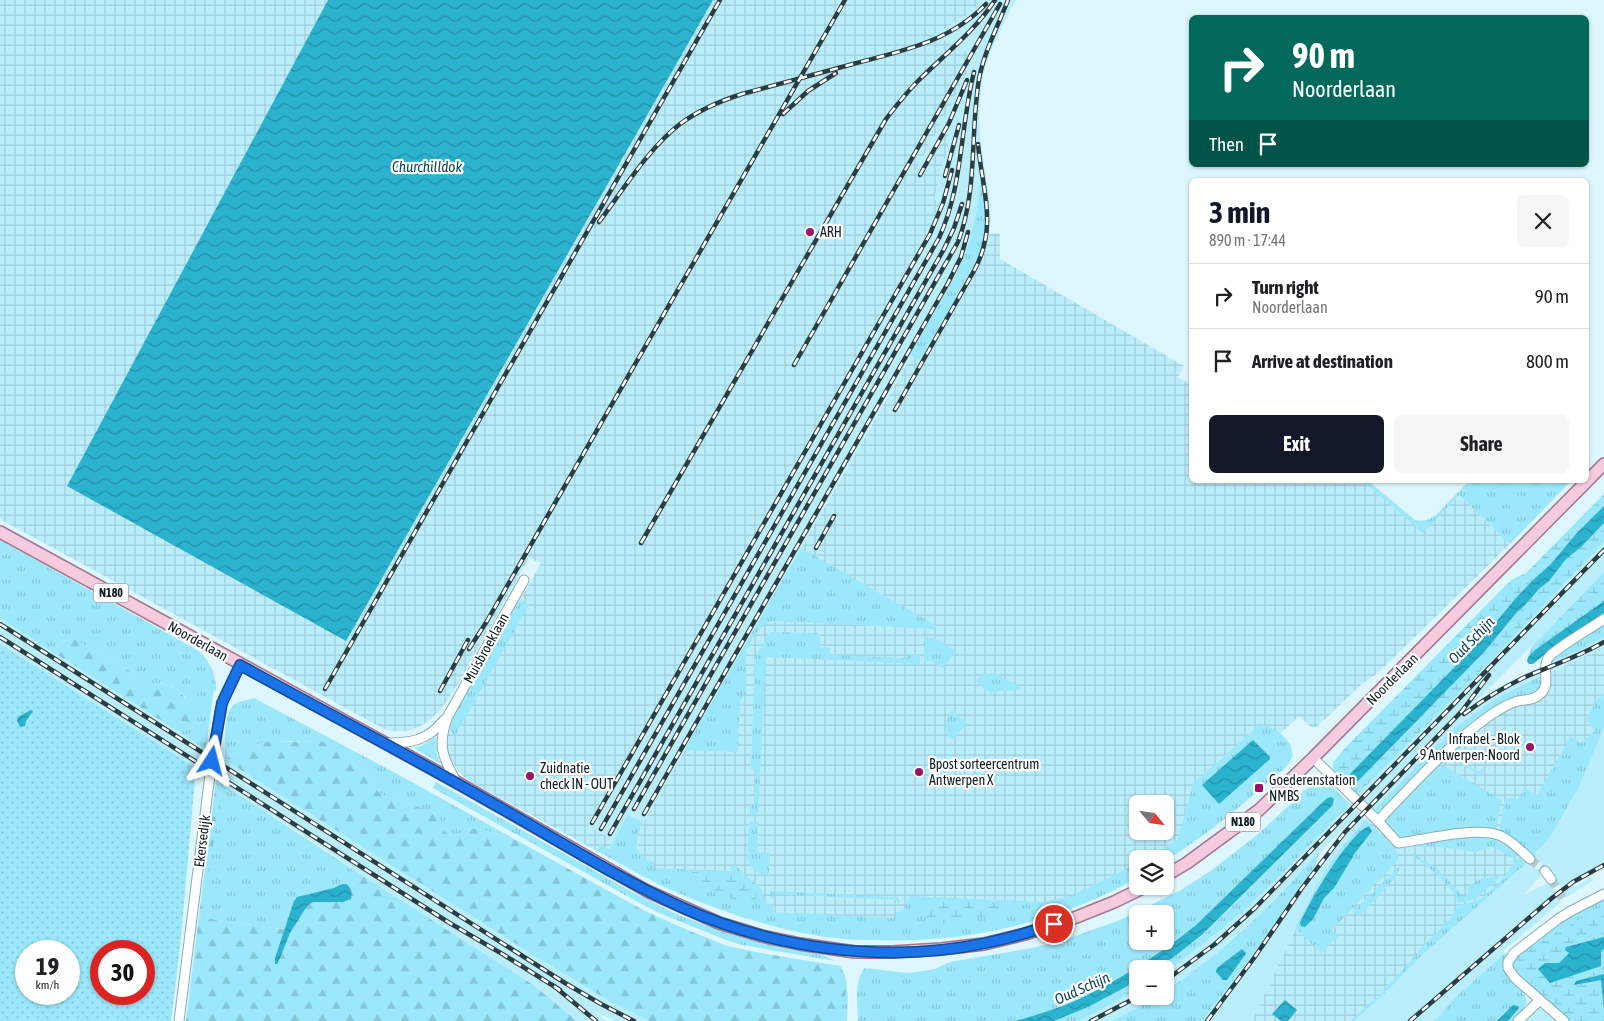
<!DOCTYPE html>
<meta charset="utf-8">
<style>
body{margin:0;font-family:"Asap Condensed",sans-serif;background:#f6f6f6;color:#202124;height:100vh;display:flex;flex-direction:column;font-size:19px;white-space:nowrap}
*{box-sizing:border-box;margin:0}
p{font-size:16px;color:#757577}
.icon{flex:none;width:28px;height:28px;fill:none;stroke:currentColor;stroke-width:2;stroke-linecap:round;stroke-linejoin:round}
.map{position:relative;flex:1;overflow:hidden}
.side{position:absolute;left:1189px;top:178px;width:400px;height:305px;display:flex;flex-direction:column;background:#fff;border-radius:8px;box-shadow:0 1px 4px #0004}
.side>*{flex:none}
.guide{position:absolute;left:1189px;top:15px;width:400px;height:152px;border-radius:8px;box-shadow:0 1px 4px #0004;background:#00695c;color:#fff;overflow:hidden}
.needle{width:32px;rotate:119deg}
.fabs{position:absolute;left:1129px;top:795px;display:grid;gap:10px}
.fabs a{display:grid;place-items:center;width:45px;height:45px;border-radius:8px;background:#fff;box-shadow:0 1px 4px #0004;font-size:25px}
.speed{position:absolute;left:15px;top:940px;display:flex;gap:10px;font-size:25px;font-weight:700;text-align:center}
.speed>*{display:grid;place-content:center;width:65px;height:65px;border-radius:50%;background:#fff;box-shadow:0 1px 4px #0004;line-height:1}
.speed small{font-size:12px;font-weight:400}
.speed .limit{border:8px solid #d22;background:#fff;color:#111}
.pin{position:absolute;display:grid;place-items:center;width:42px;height:42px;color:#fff;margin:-21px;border:2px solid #fff;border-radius:50%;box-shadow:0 1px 5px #0007}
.me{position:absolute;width:55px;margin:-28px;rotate:9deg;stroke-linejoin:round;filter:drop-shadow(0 0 4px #0008)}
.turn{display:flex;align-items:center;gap:18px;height:105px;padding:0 20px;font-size:22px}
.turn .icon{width:65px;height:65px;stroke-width:2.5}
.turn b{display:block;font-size:35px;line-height:42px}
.then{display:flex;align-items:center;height:48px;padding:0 20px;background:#0003;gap:10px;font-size:19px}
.round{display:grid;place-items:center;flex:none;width:52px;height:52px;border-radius:8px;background:#f6f6f6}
.head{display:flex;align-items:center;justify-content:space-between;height:85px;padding:0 20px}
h1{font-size:30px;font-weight:700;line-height:38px;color:#111827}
.button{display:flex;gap:10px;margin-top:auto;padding:10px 20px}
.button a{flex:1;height:58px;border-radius:8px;background:#111827;color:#fff;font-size:20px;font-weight:700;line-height:58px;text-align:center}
.button a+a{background:#f6f6f6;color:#202124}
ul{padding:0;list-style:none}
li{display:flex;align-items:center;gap:15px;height:65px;padding:0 20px;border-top:1px solid #e0e0e0}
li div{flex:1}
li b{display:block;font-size:19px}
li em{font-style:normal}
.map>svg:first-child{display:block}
</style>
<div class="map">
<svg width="1604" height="1021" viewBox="0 0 1604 1021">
<defs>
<pattern id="industrial-grid" width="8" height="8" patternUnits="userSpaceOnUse" patternTransform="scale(1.25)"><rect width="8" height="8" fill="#bbeefc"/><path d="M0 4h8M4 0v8" fill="none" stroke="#a0ccd8"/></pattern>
<pattern id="grass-tufts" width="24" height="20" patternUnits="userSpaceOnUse" patternTransform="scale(1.25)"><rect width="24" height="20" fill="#9be7fb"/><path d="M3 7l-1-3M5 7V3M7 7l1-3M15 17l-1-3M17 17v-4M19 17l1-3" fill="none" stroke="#84c6d7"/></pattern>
<pattern id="forest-firs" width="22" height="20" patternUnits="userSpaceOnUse" patternTransform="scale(1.25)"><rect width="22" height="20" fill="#9be7fb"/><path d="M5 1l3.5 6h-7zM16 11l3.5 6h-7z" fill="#84c6d7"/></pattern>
<pattern id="wetland-marsh" width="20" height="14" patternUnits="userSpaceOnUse" patternTransform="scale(1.25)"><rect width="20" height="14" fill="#9be7fb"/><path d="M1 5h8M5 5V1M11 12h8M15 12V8" fill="none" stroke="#84c6d7"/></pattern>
<pattern id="park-dots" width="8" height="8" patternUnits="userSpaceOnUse" patternTransform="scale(1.25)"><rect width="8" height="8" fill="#9be7fb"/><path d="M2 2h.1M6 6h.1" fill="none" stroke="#84c6d7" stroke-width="1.8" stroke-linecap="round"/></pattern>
<pattern id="water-waves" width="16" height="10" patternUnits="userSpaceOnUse" patternTransform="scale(1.25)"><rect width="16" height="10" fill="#2bb2cf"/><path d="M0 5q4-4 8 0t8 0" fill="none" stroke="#2390a8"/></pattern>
</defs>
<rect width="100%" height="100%" fill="#def6fd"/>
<!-- built -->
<g fill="#bbeefc">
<polygon points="983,0 1010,0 1010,1 1011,0 1017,0 1012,7 992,48 986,64 982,81 979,118 981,145 991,208 990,233 982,232 643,823 628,815 614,840 588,826 930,229 940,202 934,200 951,136 945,134 922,176 915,172 949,109 924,48 933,35 964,17"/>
<polygon points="1604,542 1604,572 1493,685 1468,708 1495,689 1542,666 1541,676 1494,700 1454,729 1374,810 1358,794 1484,668"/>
<polygon points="0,618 206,750 202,772 0,644"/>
<polygon points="1604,637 1604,646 1580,659 1551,671 1551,662 1581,650"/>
<polygon points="1604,727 1604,867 1573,885 1575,887 1591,877 1594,880 1567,897 1548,868 1532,857 1552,834 1566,811 1579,787"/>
<polygon points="225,760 538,958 611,1002 649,1021 614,1021 597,1012 597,1013 606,1021 577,1021 532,984 363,876 322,847 221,783"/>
<polygon points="1350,804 1366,820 1346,843 1329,865 1313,892 1252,1021 1201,1021 1245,965 1303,881 1351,821 1259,915 1202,965 1165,991 1165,973 1222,929 1265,891"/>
<polygon points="1527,861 1542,874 1524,895 1549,882 1561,902 1503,951 1505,953 1459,994 1434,1021 1354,1021 1381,997 1422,955"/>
<polygon points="1137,990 1138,996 1157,996 1141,1006 1112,1021 1079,1021"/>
<polygon points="1544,998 1570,1021 1521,1021"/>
</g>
<!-- industrial -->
<g fill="url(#industrial-grid)" fill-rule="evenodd">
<polygon points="0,0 328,0 67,486 713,0 983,0 964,17 934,35 974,56 949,109 915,172 922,176 945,134 951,136 934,199 940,202 930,229 841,389 675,678 588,826 614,840 608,850 600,845 597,851 473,783 465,778 457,769 451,760 446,743 453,716 541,563 529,558 461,679 442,708 429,721 419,727 407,731 393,731 382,728 0,519"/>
<path d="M983,232L1000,234V259L1184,366L1178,377L1191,385V480H1357L1370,487L1423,532L1459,495L1510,544L1378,673L1362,684L1317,727H1311L1299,716L1280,734L1290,744L1156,859H1138L1137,869L1098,889L1000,922L780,920L637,864L638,833L643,823ZM1138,804H1165V831H1138Z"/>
<polygon points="1604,646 1604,727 1579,787 1552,834 1538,851 1523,866 1422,955 1381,997 1354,1021 1252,1021 1313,892 1329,865 1345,843 1374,810 1442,740 1454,729 1478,711 1494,700 1520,686 1580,659"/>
</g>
<!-- grass -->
<g fill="url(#grass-tufts)" fill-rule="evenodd">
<path d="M980,180H982C988,213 988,233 976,265L974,264L920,360L910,355L957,273C970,244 979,211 980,180Z"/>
<path d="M1357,480H1367L1415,520C1423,522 1429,520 1436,515L1470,480H1570L1569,483L1510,544L1459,495L1423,533L1370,487Z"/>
<path d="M0,540L199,651C211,663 217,676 216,692L214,690L213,695L206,750L179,732L193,727L185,696L172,686L161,683L142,685L136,682L132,672L106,658L73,638L60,643L53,652L0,618Z"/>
<path d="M801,548L937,626L935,629L772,621C758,626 750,640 746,654L745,694L740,702L738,752L684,750Z"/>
<polygon points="520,600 529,605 455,736 449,729 453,716"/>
<polygon points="1604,623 1604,637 1581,650 1551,662 1552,658"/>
<polygon points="770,632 817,633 820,636 820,647 830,648 830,655 907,658 908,654 920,655 920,664 766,657 758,815 750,814 750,805 754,804 756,770 751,769 755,657"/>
<polygon points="927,637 935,638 961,655 961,656 955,653 943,668 931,661 924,661 924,639"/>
<polygon points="988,673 999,675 1023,689 993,692 991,694 975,681 984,674"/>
<path d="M1541,676C1542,699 1523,693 1508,700C1502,703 1495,707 1489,712C1471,725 1454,738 1438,753C1417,772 1398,794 1379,814L1374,810L1454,729L1494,700Z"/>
<polygon points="1604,695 1604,727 1579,787 1552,834 1532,857 1499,832 1505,801 1509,797 1518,799 1525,788 1537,795 1571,736 1581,743 1595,731 1586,719 1597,700"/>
<path d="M254,698L399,775L518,841L480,829L468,828L461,834L452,836L445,832L442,823L411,804L384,796L375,789L370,776L355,766L347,757L319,741H285L242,748L225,760C225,747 223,712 235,704C239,701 249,700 254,698Z"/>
<path d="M952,710L967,723L957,736L952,739L948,737C946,728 946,717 952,710Z"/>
<path d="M1264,725C1276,728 1295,742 1292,757C1289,767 1276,775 1268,782C1236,811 1202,838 1165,861V859H1149L1178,839L1193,784L1258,726Z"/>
<polygon points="436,737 437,756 441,764 414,748 421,746"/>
<polygon points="1468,737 1471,739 1466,747 1462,745 1455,758 1479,772 1482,768 1484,771 1481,776 1449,757 1448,754"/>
<polygon points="1441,765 1444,766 1502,800 1496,830 1405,838 1401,837 1387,823 1387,820 1389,816 1423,780"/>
<path d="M1320,779L1326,781L1350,804L1265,891L1222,929L1165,973V969H1157L1179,953L1204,934L1333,805L1335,802L1331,797L1327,798L1196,925L1146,962L1085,996L1048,1011L1015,1021H858C858,1005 853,981 865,968L907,973L924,971L935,969L950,962L1032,948L1059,942L1120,920L1181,890L1212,870L1257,835L1314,782ZM1138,914H1165V941H1138Z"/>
<polygon points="436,782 634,893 683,917 747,939 823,955 835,961 742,945 726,940 659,913 634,900 433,788"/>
<polygon points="221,783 363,876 344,894 288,930 203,918"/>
<path d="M628,815L643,823L638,833L637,849L645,860L654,862V868L731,871V866L736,865C743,876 758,883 762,891C766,900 761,902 773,906V912L896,918V912C906,911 907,905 908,896L1047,902L1073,895L1137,864V878C1057,923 964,944 872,940C851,940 829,938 808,934C761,925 715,909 671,890C646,879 622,864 597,851L600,845L609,849Z"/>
<path d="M1366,820L1394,847L1397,853L1398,860L1332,930L1338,936L1321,953L1295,928C1306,907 1316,886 1329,866C1339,849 1353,835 1366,820Z"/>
<path d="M749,822H758L757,852L770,853L769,875C758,874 751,869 747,859Z"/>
<path d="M1475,836C1494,838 1502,841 1518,854L1514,859L1494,847H1489L1476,852L1441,847H1418L1410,845Z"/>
<path d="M1319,852L1316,865L1245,965L1202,1021H1112L1141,1006L1157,996H1165V991C1223,953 1273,904 1319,852Z"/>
<path d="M1413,855H1417L1422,860L1436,867L1463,896L1468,894V887L1478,880L1501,875L1497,880L1475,899L1458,903C1455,886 1426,866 1413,855Z"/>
<path d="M1520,855L1527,861L1523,866L1422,955L1381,997L1354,1021H1350L1380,995L1425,944L1451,918L1458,905C1463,904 1468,904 1473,902C1491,896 1509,870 1520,855Z"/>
<polygon points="1401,865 1396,877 1359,916 1354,911"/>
<polygon points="771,891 897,897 900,901 897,905 897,900 774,894 773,899 770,895 770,893"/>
<polygon points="1604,898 1604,906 1557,932 1526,951 1518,971 1536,987 1537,992 1517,975 1513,968 1514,958 1523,949 1572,914"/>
<path d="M1505,953L1506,955C1496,976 1524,983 1527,1002L1522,1013L1514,1021H1434L1459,994Z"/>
<polygon points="1137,980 1137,990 1083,1019 1079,1021 1054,1021 1088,1007"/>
<polygon points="848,991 847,1021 834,1021"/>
</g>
<!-- forest -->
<g fill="url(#forest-firs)">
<path d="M73,638L106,658L132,672L136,682C144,686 150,683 159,683C178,684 191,702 197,718L193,727L179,732L53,652L60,643Z"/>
<path d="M319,741L337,746L355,766L370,776L375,789L384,796L411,804L436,814L442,823L445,832L452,836L461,834L468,828L480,829L518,841L643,910L685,929L727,946L761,953L840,966C853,985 845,1003 834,1021H649L611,1002L538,958L225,760L242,748L264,742Z"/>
<polygon points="216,780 221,783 204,918 288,930 308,899 344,894 363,876 532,984 577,1021 186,1021"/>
</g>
<!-- wetland -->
<g fill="url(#wetland-marsh)">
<polygon points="1604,494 1604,542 1484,668 1358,794 1333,769 1333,763 1344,749 1506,585 1513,579 1526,573"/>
<polygon points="1604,572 1604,613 1545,654 1533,664 1529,664 1527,661 1532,646"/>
<polygon points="692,872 737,875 757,891 755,906 692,885"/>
<polygon points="927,901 1004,903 1003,913 926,926"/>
<polygon points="1604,906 1604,1021 1570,1021 1537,992 1535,987 1518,971 1517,963 1518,958 1526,951 1557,932"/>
</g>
<!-- park -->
<path fill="url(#park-dots)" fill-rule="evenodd" d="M0,644L196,768L180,948L171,1021H0ZM26,951H69V994H26ZM101,951H144V994H101Z"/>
<!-- water -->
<g fill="url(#water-waves)">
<polygon points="328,0 713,0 346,641 67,486"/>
<polygon points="1604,506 1604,523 1581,547 1566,559 1549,581 1539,589 1524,606 1517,612 1485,651 1357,782 1353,782 1350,778 1350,774 1483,638 1515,599 1534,579 1550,565 1576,534"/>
<polygon points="1604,601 1604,613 1545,654 1533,664 1529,664 1527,661 1528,657 1535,650"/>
<polygon points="31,710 33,711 26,721 25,726 20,727 17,721 18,717"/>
<polygon points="1253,740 1270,757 1270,759 1219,804 1202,785"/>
<path d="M1331,797L1334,799L1333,805L1203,934L1179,953L1157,969H1138L1137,981L1088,1007L1054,1021H1015C1039,1014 1064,1007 1087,995C1126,976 1162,952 1196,925L1327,798Z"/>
<path d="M1369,826L1372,831L1355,853L1334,888L1324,898L1313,919L1305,927L1301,926L1300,923C1310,901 1348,834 1369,826Z"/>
<path d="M342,884H346C352,888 352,893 351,899L343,902H313L307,906L290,933L278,963L277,964H275V958L294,901L297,897L334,888Z"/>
<polygon points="1604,937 1604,949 1601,951 1601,966 1550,983 1538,969 1545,963 1559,963 1569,953 1565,950 1566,947"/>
<polygon points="1242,949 1246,953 1245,955 1227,980 1223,980 1216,972 1217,968"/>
<polygon points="1604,974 1604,1009 1601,980 1574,985 1576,981"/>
<polygon points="1285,1000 1297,1010 1288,1021 1281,1021 1272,1014"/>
<polygon points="1513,1005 1518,1006 1519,1008 1508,1021 1497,1021"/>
</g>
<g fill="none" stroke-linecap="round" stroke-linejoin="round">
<!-- minor-tunnel -->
<g stroke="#b4cbd1" stroke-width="9" stroke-dasharray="9 4.5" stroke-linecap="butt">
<polyline points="1530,859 1545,871"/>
<polyline points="1551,879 1565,902"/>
</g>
<!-- minor casing -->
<g stroke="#86aeb8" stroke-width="11">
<g id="minor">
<path d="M385,743C412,743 427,741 444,720"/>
<path d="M1313,758L1378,821L1398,843C1423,840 1471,828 1495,834C1508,837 1520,850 1530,859"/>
<path d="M457,783C442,757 437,744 448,716L524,580"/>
<path d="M1378,821C1414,783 1449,744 1492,714C1499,710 1507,704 1515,702C1523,699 1534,701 1540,694C1552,684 1541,670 1548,658C1554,649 1593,627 1604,619"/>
<polyline points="1545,871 1551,879"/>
<polyline points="179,1021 211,767 220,710 225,695 240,665"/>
<polyline points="1518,1021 1540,1000"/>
<polyline points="1564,1021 1515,978 1508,968 1508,962 1514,953 1558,919 1571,911 1604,894"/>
</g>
</g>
<!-- major casing -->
<g stroke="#a1778f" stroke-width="14">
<g id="major">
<polyline points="0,532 458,783 647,891 719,923 762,936 800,944 855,952 893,952 941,949 984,944 1025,934 1069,920 1114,902 1147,886"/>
<polyline points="1165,876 1187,863 1259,810 1313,758 1604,464"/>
</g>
</g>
<!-- minor -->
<use href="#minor" stroke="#fff" stroke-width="9"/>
<!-- major -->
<use href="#major" stroke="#f6cadf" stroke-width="11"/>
<!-- rail casing -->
<g stroke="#2c3d41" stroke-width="4.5">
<g id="rail">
<polyline points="783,114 808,91 836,73"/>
<polyline points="920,175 949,123 967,80"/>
<polyline points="945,176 959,125"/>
<path d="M599,222C623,190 649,148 680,124C699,110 720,101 742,94C779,84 816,74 853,64C901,51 950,42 986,4"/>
<polyline points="794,365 1000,4"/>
<path d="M895,410L975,269C998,225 982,189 978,144"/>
<path d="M641,543L886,119C896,106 906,93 918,81C945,54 974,32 995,0"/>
<polyline points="816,548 834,516"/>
<polyline points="0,624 565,983 601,1004 634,1021"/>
<polyline points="0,637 448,922 504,955 560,990"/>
<polyline points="469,649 487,621 845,0"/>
<polyline points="325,689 720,0"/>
<polyline points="440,691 468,640"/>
<path d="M1464,714C1483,700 1502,688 1523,678C1550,666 1578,657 1604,642"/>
<path d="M634,809L958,242C978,190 970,133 979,79C984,52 998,26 1008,0"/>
<polyline points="644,814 948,283 961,257 968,232"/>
<polyline points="592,823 930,234 943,203 952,170"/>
<path d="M601,829L939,238C963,186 960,128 974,72"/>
<polyline points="610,834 944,249 954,228 962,204"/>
<polyline points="1165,981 1215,944 1255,908 1604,550"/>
<polyline points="554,986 596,1021"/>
<polyline points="1091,1021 1139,996"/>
<polyline points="1207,1021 1254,958 1302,888 1345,832 1462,711 1489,675"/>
<polyline points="1410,1021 1552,898 1573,882 1604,865"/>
</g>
</g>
<!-- rail -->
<use href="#rail" stroke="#fff" stroke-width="2.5" stroke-dasharray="8" stroke-linecap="butt"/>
</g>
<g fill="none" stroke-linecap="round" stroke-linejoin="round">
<!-- route casing -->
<g stroke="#114b97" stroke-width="12">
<path id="route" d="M212,761L222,703L240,665C323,711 408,755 490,802C553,837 615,877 681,907C774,949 885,964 986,943C1009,938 1032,932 1054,924"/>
</g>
<!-- route -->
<use href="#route" stroke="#1a73e8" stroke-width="9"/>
</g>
<!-- markers -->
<g fill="#9a1568" stroke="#fff" stroke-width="2">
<circle cx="810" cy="232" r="5"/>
<circle cx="1530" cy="747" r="5"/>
<circle cx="919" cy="772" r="5"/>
<circle cx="530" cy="776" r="5"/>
<rect x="1254" y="783" width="10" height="10" rx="2.5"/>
</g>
<g text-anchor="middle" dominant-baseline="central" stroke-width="4.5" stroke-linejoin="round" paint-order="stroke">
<!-- shield labels -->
<g fill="#fff" stroke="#566264" stroke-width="1">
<rect x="93.5" y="583.5" width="35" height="19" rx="4"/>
<rect x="1225.5" y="812.5" width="35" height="19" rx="4"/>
</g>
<g font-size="12" font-weight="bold" fill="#0e1e22">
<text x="111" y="593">N180</text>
<text x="1243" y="822">N180</text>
</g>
<!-- poi labels -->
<g font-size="14" fill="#0e1e22" stroke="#fff" text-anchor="start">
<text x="820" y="232">ARH</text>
<text x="1520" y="739" text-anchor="end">Infrabel - Blok<tspan x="1520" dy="16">9 Antwerpen-Noord</tspan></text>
<text x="929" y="764">Bpost sorteercentrum<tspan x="929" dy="16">Antwerpen X</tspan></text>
<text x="540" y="768">Zuidnatie<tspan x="540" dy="16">check IN - OUT</tspan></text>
<text x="1269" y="780">Goederenstation<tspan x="1269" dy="16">NMBS</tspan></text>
</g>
<!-- street labels -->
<g font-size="14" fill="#0e1e22" stroke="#fff">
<text transform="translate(198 641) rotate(29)">Noorderlaan</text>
<text transform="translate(486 648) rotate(-61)">Muisbroeklaan</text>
<text transform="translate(1392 679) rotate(-45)">Noorderlaan</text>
<text transform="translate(202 841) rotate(-83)">Ekersedijk</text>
</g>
<!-- water labels -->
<g font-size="15" font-style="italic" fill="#104753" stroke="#fff">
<text x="427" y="166">Churchilldok</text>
<text transform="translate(1471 640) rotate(-46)">Oud Schijn</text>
<text transform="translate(1082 988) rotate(-24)">Oud Schijn</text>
</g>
</g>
</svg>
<div class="fabs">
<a><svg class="needle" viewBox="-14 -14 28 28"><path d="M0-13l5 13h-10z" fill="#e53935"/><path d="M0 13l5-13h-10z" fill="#757577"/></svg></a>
<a><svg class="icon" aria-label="layers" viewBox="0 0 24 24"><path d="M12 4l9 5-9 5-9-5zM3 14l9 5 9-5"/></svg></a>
<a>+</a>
<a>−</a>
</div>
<div class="speed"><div>19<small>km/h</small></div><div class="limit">30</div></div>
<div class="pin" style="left:1054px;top:924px;background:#d93025"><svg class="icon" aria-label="arrive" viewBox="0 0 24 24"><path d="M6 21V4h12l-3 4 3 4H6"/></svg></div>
<svg class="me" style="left:212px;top:761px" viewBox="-20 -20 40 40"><path d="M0-17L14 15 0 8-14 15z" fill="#1a73e8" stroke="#fff" stroke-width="4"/></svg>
<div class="guide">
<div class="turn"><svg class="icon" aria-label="right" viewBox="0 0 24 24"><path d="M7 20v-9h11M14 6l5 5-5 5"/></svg><div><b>90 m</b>Noorderlaan</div></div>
<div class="then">Then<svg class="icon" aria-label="arrive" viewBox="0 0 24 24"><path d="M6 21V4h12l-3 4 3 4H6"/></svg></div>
</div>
<section class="side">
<div class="head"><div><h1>3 min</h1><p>890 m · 17:44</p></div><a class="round"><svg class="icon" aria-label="close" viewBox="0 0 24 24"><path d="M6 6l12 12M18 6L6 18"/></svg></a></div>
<ul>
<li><svg class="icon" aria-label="right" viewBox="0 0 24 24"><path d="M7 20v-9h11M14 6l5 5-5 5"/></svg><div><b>Turn right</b><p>Noorderlaan</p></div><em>90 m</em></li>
<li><svg class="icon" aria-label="arrive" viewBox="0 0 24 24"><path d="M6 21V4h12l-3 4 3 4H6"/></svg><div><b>Arrive at destination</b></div><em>800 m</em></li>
</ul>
<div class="button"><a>Exit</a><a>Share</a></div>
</section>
</div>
